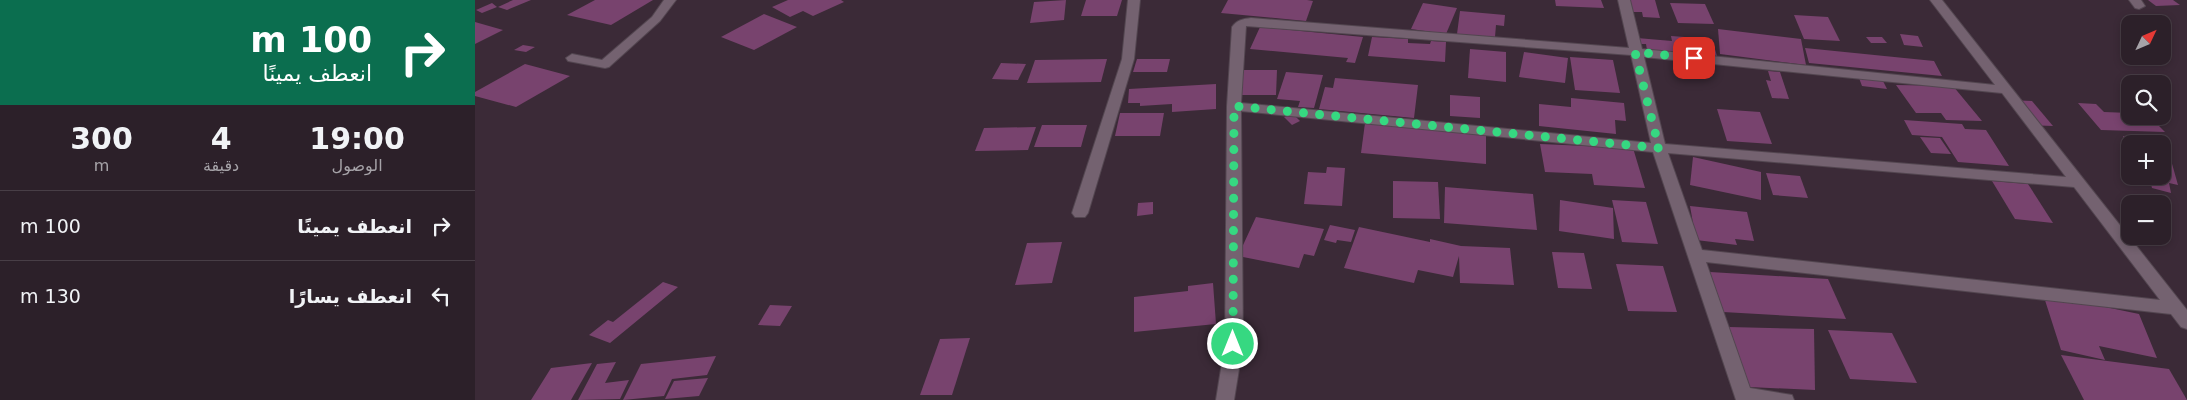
<!DOCTYPE html>
<html lang="ar">
<meta charset="utf-8">
<style>
body{margin:0;font-family:"DejaVu Sans",Vazirmatn,sans-serif;background:#382d35;color:#f1f3f6;direction:rtl;height:100vh;display:flex;flex-direction:column;font-size:19px;white-space:nowrap}
*{box-sizing:border-box;margin:0}
p{font-size:16px;color:#a6a3a8}
.icon{flex:none;width:28px;height:28px;fill:none;stroke:currentColor;stroke-width:2;stroke-linecap:round;stroke-linejoin:round}
.map{position:relative;flex:1;overflow:hidden;direction:ltr}
.sheet{display:flex;flex-direction:column;background:#2c2029;width:475px}
.sheet>*{flex:none}
.hud{background:#0b6e4f;color:#fff;overflow:hidden}
.needle{width:32px;rotate:46deg}
.buttons{position:absolute;left:1646px;top:15px;display:grid;gap:10px}
.buttons a{display:grid;place-items:center;width:50px;height:50px;border-radius:10px;background:#2c2029;box-shadow:0 2px 8px #0003,0 0 0 1px #483e46;font-size:25px}
.pin{position:absolute;display:grid;place-items:center;width:42px;height:42px;color:#fff;margin:-21px;border-radius:10px;box-shadow:0 2px 8px #0006}
.me{position:absolute;width:55px;margin:-28px;rotate:0deg;stroke-linejoin:round;filter:drop-shadow(0 0 4px #0008)}
.turn{display:flex;align-items:center;gap:18px;height:105px;padding:0 20px;font-size:22px}
.turn .icon{width:65px;height:65px;stroke-width:2.5}
.turn b{display:block;font-size:35px;line-height:42px}
.eta{display:flex;justify-content:space-evenly;align-items:center;height:85px;text-align:center}
.eta b{font-size:30px;font-weight:800;line-height:35px}
ul{padding:0;list-style:none}
li{display:flex;align-items:center;gap:15px;height:70px;padding:0 20px;border-top:1px solid #483e46}
li div{flex:1}
li b{display:block;font-size:19px}
li em{font-style:normal}
main{display:flex;flex:1;min-height:0}
.map>svg:first-child{display:block}
</style>
<main>
<div class="map">
<svg width="1712" height="400" viewBox="0 0 1712 400">
<rect width="100%" height="100%" fill="#3b2a37"/>
<!-- building -->
<g fill="#78436e">
<polygon points="38,0 56,0 32,10 23,7"/>
<polygon points="120,0 178,0 136,25 92,15"/>
<polygon points="313,0 366,0 369,2 338,16 328,11 315,17 297,7"/>
<polygon points="591,0 589,20 555,23 559,2"/>
<polygon points="611,0 647,0 642,16 606,16"/>
<polygon points="753,0 832,0 838,1 831,21 746,13"/>
<polygon points="1080,0 1126,0 1129,8 1081,6"/>
<polygon points="1151,0 1180,0 1185,18 1168,17 1167,12 1154,12"/>
<polygon points="1673,0 1698,0 1705,5 1681,6"/>
<polygon points="17,3 22,7 7,13 1,10"/>
<polygon points="948,3 982,8 971,34 936,29"/>
<polygon points="1195,3 1230,4 1239,24 1203,23"/>
<polygon points="985,11 1030,15 1029,26 1021,25 1020,37 982,34"/>
<polygon points="289,14 322,27 279,50 246,37"/>
<polygon points="1319,15 1353,17 1365,41 1329,39"/>
<polygon points="0,22 28,30 0,44"/>
<polygon points="785,27 888,37 880,63 871,62 873,58 775,49"/>
<polygon points="1243,29 1326,39 1331,65 1245,54"/>
<polygon points="1425,34 1443,36 1448,47 1429,45"/>
<polygon points="1196,36 1237,39 1242,56 1172,50 1171,44 1163,44 1162,38 1197,41"/>
<polygon points="897,37 933,39 933,43 955,44 956,41 971,42 970,62 893,56"/>
<polygon points="1391,37 1407,37 1412,43 1396,43"/>
<polygon points="48,45 60,47 51,52 39,50"/>
<polygon points="1330,48 1459,61 1467,76 1334,63"/>
<polygon points="995,49 1031,52 1031,82 993,78"/>
<polygon points="1049,52 1093,58 1090,83 1044,77"/>
<polygon points="1095,57 1138,60 1145,93 1100,90"/>
<polygon points="632,59 626,82 552,83 560,60"/>
<polygon points="662,59 695,59 692,72 658,72"/>
<polygon points="526,63 551,64 543,80 517,79"/>
<polygon points="50,64 95,76 41,107 0,96 0,92"/>
<polygon points="768,70 802,70 801,95 766,95"/>
<polygon points="1293,71 1305,72 1314,99 1297,98 1291,80 1296,81"/>
<polygon points="811,72 848,75 839,108 823,107 825,101 802,99"/>
<polygon points="860,78 943,85 939,118 844,109 850,87 858,88"/>
<polygon points="1384,78 1408,81 1412,89 1387,86"/>
<polygon points="741,84 741,109 697,112 697,104 665,106 665,103 653,103 654,89"/>
<polygon points="1421,85 1478,86 1507,121 1471,120 1466,113 1441,113"/>
<polygon points="975,95 1005,97 1005,118 975,116"/>
<polygon points="1096,98 1149,103 1151,121 1140,120 1141,134 1064,126 1064,104 1096,107"/>
<polygon points="1534,100 1557,101 1578,126 1554,125"/>
<polygon points="1603,103 1621,104 1629,112 1655,113 1655,116 1674,116 1690,132 1626,130"/>
<polygon points="1242,109 1285,112 1297,144 1252,141"/>
<polygon points="645,113 689,113 685,136 640,136"/>
<polygon points="818,114 825,121 817,125 809,117"/>
<polygon points="1429,120 1487,124 1490,129 1511,130 1534,166 1483,162 1467,137 1437,135"/>
<polygon points="890,123 1011,133 1011,164 886,153"/>
<polygon points="567,125 612,125 606,147 559,147"/>
<polygon points="561,127 553,150 500,151 509,128"/>
<polygon points="1648,136 1679,143 1679,144 1655,144 1654,164"/>
<polygon points="1445,137 1465,138 1476,154 1456,153"/>
<polygon points="1065,144 1158,148 1170,188 1119,185 1117,174 1070,172"/>
<polygon points="1688,145 1692,146 1703,185 1694,183 1696,193 1677,188 1674,176 1688,176"/>
<polygon points="1218,157 1286,172 1286,200 1215,185"/>
<polygon points="852,167 870,168 867,206 829,204 833,172 851,173"/>
<polygon points="1291,173 1325,176 1333,198 1298,195"/>
<polygon points="918,181 963,182 965,219 918,218"/>
<polygon points="1517,181 1553,184 1578,223 1540,219"/>
<polygon points="970,187 1058,194 1062,230 969,223"/>
<polygon points="1085,200 1138,208 1139,239 1084,231"/>
<polygon points="1137,200 1171,202 1183,244 1147,242"/>
<polygon points="678,202 678,214 662,216 663,203"/>
<polygon points="1215,206 1272,212 1279,241 1260,239 1262,245 1221,240"/>
<polygon points="781,217 849,229 839,256 829,254 824,268 763,256"/>
<polygon points="855,225 880,230 876,242 862,240 861,243 849,240"/>
<polygon points="884,227 955,242 955,239 986,246 1035,248 1039,285 985,283 984,256 978,277 943,270 939,283 869,268"/>
<polygon points="587,242 577,283 540,285 552,243"/>
<polygon points="1077,252 1109,253 1117,289 1083,288"/>
<polygon points="1141,264 1188,266 1202,312 1153,311"/>
<polygon points="1235,272 1353,279 1371,319 1248,312"/>
<polygon points="188,282 203,287 135,343 114,335 133,320 138,322"/>
<polygon points="738,283 741,324 659,332 659,297 713,291 713,286"/>
<polygon points="1568,294 1664,314 1682,358 1624,346 1630,360 1586,350"/>
<polygon points="295,305 317,306 305,326 283,325"/>
<polygon points="1254,327 1339,329 1340,390 1274,387"/>
<polygon points="1353,330 1417,333 1442,383 1375,379"/>
<polygon points="495,338 477,395 445,395 465,339"/>
<polygon points="1586,355 1694,369 1712,400 1609,400"/>
<polygon points="241,356 232,375 197,379 189,396 148,400 166,364"/>
<polygon points="141,362 130,383 154,380 145,399 103,400 122,364"/>
<polygon points="117,363 96,400 56,400 76,368"/>
<polygon points="233,378 224,396 190,399 199,381"/>
</g>
<g fill="none" stroke-linecap="round" stroke-linejoin="round">
<!-- minor casing -->
<g stroke="#534650" stroke-width="2">
<g id="minor">
<polygon points="189,0 201,0 185,21 134,67 130,68 93,61 91,58 97,54 127,60 177,17"/>
<polygon points="653,0 665,0 659,59 613,213 610,217 600,217 597,213 647,59"/>
<path d="M1143,0H1155L1167,49L1520,85L1455,0H1467L1712,310V329L1706,327L1696,314L1231,262L1275,388L1317,395L1319,400H1261L1178,152L766,111L768,344L759,400H741L750,344L752,106L757,27C762,20 768,19 776,18L1154,48ZM771,26L1156,55L1176,143L766,103ZM1169,57L1527,93L1591,177L1190,144ZM1193,153L1599,187L1685,300L1227,250Z"/>
<polygon points="1654,0 1666,0 1670,6 1664,9 1660,8"/>
</g>
</g>
<!-- minor -->
<use href="#minor" fill="#746270" fill-rule="evenodd"/>
</g>
<g fill="none" stroke-linecap="round" stroke-linejoin="round">
<!-- route -->
<polyline stroke="#36d881" stroke-width="9" stroke-dasharray="0 16.2" points="758,344 759,106 1184,148 1160,52 1219,58"/>
</g>
</svg>
<div class="buttons">
<a><svg class="needle" viewBox="-14 -14 28 28"><path d="M0-13l5 13h-10z" fill="#e53935"/><path d="M0 13l5-13h-10z" fill="#a6a3a8"/></svg></a>
<a><svg class="icon" aria-label="search" viewBox="0 0 24 24"><circle cx="10" cy="10" r="6"/><path d="M15 15l6 6"/></svg></a>
<a>+</a>
<a>−</a>
</div>
<div class="pin" style="left:1219px;top:58px;background:#d93025"><svg class="icon" aria-label="arrive" viewBox="0 0 24 24"><path d="M6 21V4h12l-3 4 3 4H6"/></svg></div>
<svg class="me" style="left:758px;top:344px" viewBox="-20 -20 40 40"><circle r="17" fill="#36d881" stroke="#fff" stroke-width="3"/><path d="M0-11L8 9 0 5-8 9z" fill="#fff"/></svg>
</div>
<section class="sheet">
<div class="hud">
<div class="turn"><svg class="icon" aria-label="right" viewBox="0 0 24 24"><path d="M7 20v-9h11M14 6l5 5-5 5"/></svg><div><b>100 m</b>انعطف يمينًا</div></div>
</div>
<div class="eta">
<div><b>19:00</b><p>الوصول</p></div>
<div><b>4</b><p>دقيقة</p></div>
<div><b>300</b><p>m</p></div>
</div>
<ul>
<li><svg class="icon" aria-label="right" viewBox="0 0 24 24"><path d="M7 20v-9h11M14 6l5 5-5 5"/></svg><div><b>انعطف يمينًا</b></div><em>100 m</em></li>
<li><svg class="icon" aria-label="left" viewBox="0 0 24 24"><path d="M17 20v-9H6M10 6l-5 5 5 5"/></svg><div><b>انعطف يسارًا</b></div><em>130 m</em></li>
</ul>
</section>
</main>
